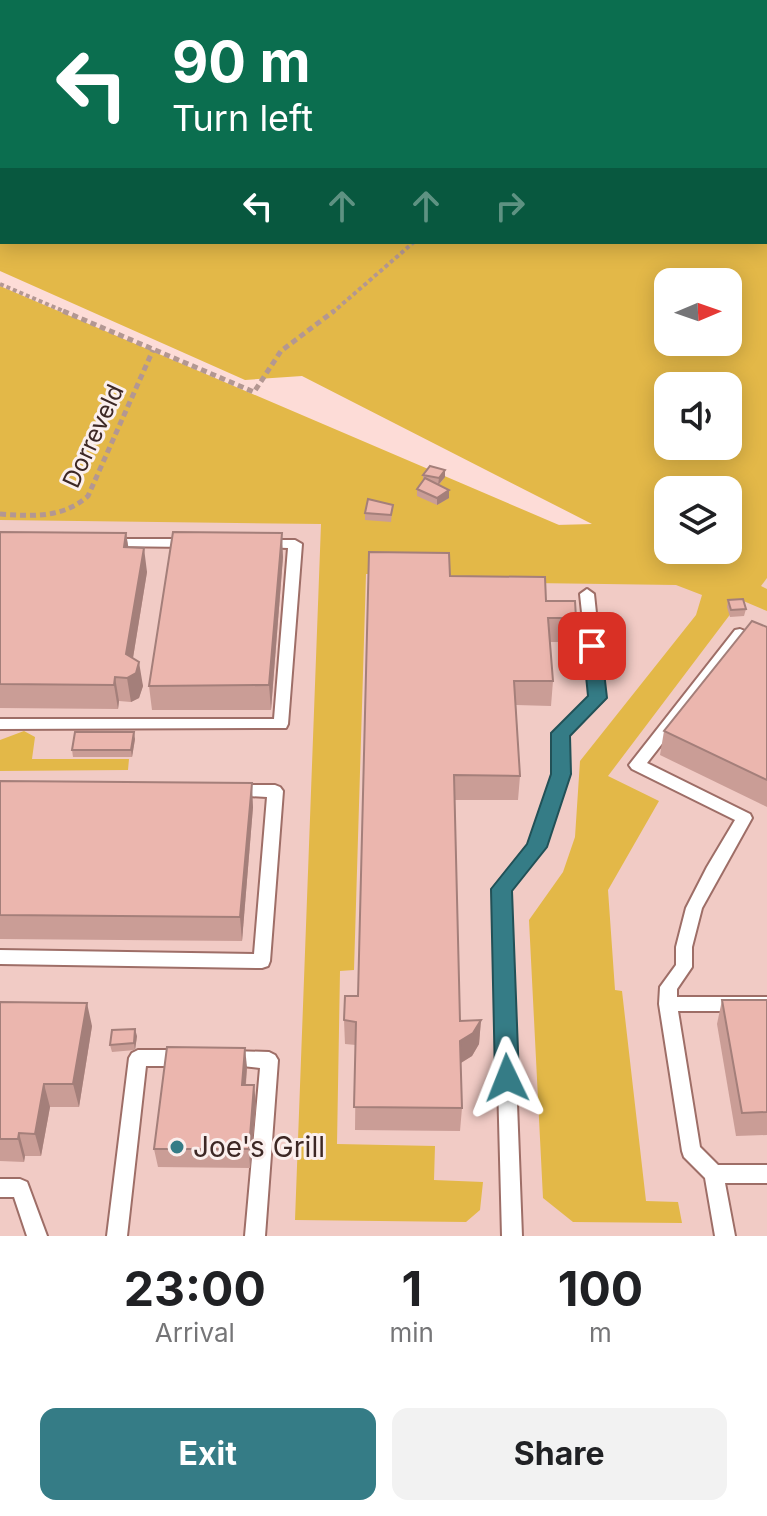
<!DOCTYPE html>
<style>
body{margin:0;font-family:Inter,sans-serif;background:#f2f2f2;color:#202124;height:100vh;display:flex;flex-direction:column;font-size:30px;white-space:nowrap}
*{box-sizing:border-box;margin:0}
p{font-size:26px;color:#757577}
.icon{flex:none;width:44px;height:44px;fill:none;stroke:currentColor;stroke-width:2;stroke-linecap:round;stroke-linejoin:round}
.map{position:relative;height:1236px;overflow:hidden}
.side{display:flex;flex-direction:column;background:#fff;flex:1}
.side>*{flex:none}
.guide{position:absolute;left:0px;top:0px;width:768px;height:244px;box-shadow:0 4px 20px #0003;background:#0b6e4f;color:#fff;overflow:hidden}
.needle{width:52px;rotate:88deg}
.buttons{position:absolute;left:654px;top:268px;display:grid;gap:16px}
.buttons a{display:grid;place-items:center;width:88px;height:88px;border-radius:16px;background:#fff;box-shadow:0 4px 20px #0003;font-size:40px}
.pin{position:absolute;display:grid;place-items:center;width:68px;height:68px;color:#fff;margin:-34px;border-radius:16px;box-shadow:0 4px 12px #0006}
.me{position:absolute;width:88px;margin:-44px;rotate:358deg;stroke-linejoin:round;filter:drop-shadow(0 0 6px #0008)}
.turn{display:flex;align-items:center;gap:28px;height:168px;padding:0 40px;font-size:36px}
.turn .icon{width:104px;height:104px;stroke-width:2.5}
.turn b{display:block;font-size:56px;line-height:68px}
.lanes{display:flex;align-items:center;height:76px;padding:0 40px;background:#0003;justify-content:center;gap:40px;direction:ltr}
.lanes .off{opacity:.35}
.eta{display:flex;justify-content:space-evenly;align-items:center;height:136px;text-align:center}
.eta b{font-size:48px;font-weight:700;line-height:56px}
.cta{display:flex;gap:16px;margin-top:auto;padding:16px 40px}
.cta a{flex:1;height:92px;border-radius:16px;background:#357c86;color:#fff;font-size:32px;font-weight:700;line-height:92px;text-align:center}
.cta a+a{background:#f2f2f2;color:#202124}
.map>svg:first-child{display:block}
</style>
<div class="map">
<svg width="767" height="1236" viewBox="0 0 767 1236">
<rect width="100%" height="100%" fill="#fddcd7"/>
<!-- built -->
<polygon fill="#f1cbc5" points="0,518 594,525 735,597 767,546 767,1236 0,1236"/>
<!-- green -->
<g fill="#e3b848" fill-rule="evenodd">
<path d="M767,51V578L761,586L767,589V611L741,600L608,776L659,801L608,890L615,990L622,991L646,1201L678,1202L682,1223L573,1222L543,1198L529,920L563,872L575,837L580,761L696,615L702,595L676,585L533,583L452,598L450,574H366L354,970L340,971L337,1144L435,1146L434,1180L483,1182L480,1210L466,1222L295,1220L321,524L0,520V286L559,525L592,524L302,376L245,380L0,271V175L2,242H766ZM668,282H728V342H668ZM668,386H728V446H668ZM668,490H728V550H668Z"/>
<polygon points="24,731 35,737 32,759 129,759 128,770 0,771 0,740"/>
</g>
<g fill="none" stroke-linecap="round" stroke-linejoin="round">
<!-- lane casing -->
<g stroke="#9e6e67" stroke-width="4">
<g id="lane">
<polygon points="110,539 189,539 196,543 189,547 105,546 103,543"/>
<polygon points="266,540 295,540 302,544 288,724 286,728 0,729 0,719 274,719 288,548 261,547 259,544 261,541"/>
<polygon points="587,589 594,594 605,698 568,735 569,774 544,847 509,891 522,1236 502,1236 493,889 529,844 553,774 554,733 591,696 580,594"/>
<polygon points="740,629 767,640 767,651 742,641 647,763 750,814 752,818 702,908 692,947 692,967 677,989 677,997 767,997 767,1011 678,1011 700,1147 718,1165 767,1165 767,1183 725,1183 735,1236 715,1236 705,1178 684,1157 682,1151 659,1004 660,987 676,965 676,947 686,908 707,867 735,820 632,769 629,765 735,630"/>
<polygon points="236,785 275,785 280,787 283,791 270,961 268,966 262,968 0,964 0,950 254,954 267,797 231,795 228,791 231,787"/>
<polygon points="138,1050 181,1050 187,1053 190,1058 187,1063 181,1066 146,1066 127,1236 107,1236 129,1058 132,1053"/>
<polygon points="230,1051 269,1052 275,1055 278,1060 265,1236 245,1236 260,1068 224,1064 221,1059 224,1054"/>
<polygon points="0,1179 20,1179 27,1182 47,1236 27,1236 14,1197 0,1197"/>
</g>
</g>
<!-- street casing -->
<g stroke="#9e6e67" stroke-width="4">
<g id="street">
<polygon points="616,0 640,0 642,2 617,2"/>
<rect x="766" y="35" width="1" height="13"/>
</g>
</g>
<!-- path-far1 -->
<g stroke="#b39792" stroke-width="4" stroke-dasharray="4 3" stroke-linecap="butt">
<polyline points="0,284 68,313"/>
<polyline points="332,313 414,242"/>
</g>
<!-- path -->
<g stroke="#b39792" stroke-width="5" stroke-dasharray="6 4" stroke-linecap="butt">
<polyline points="63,311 254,392 281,351 334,311"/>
<path d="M0,514C32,516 62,519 88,496L153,350"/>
</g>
<!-- lane -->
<use href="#lane" fill="#fff" fill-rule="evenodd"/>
<!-- street -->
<use href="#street" fill="#fff" fill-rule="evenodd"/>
</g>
<!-- wall -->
<g fill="#ca9d96">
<polygon points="445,470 445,477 439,485 449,490 449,498 437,505 417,496 417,489 423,480 423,475"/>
<polygon points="393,505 391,522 365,520 365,513"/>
<polygon points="0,532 126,533 128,547 147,572 133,658 143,686 139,698 131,702 119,701 118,709 0,708"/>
<polygon points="283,557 271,710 152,710 149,686"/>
<polygon points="450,576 546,601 576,618 574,642 550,642 553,681 551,706 516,705 520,776 518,800 455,800 460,1021 481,1020 479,1044 472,1056 461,1063 462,1108 460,1131 355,1130 356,1045 345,1044 344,1020 358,996"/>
<polygon points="728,600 746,609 744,616 730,617 727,607"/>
<polygon points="767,627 767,807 660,755 664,731"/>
<polygon points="135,739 132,757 73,757 72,750"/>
<polygon points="0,781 253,807 242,941 0,939"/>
<polygon points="722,1000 767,1000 767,1135 736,1136 717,1024"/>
<polygon points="0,1002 92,1026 79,1107 50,1107 41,1156 25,1156 24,1162 0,1161"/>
<polygon points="137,1036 135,1050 112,1052 110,1045"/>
<polygon points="247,1067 246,1085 256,1104 250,1168 158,1167 154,1149"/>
</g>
<!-- shaded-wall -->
<g fill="#a47f7a">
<polygon points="445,470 445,477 438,485 439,478"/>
<polygon points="449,490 449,498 437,505 437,498"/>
<polygon points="126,533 130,557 124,547"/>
<polygon points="282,533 283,557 271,710 269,685"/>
<polygon points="144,548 147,572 130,676 139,662 143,686 139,698 131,702 127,678 126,654"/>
<polygon points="115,677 119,701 118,709 114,685"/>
<polygon points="134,732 135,739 132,757 131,750"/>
<polygon points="252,783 253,807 242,941 240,917"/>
<polygon points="87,1003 92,1026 79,1107 73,1084"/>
<polygon points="481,1020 479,1044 472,1056 459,1064 460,1041"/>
<polygon points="135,1029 137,1036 135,1050 134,1043"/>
<polygon points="245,1048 247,1067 244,1104 242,1085"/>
<polygon points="44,1084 50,1107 41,1156 35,1134"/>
<polygon points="254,1085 256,1104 250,1168 249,1149"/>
<polygon points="19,1133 25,1156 24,1162 18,1139"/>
</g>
<!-- building -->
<g fill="#ebb6ae" stroke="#a47f7a" stroke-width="2">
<polygon points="430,466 445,470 439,478 423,475"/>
<polygon points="425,478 449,490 437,498 417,489"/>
<polygon points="368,499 393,505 391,515 365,513"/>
<polygon points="0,532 126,533 124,547 144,548 126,654 139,662 136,673 127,678 115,677 114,685 0,684"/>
<polygon points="173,532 282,533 269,685 149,686"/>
<polygon points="369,552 449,553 450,576 545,577 546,601 575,601 576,618 548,618 553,681 514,681 520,776 454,775 460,1021 481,1020 473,1033 460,1041 462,1108 354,1107 356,1022 344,1020 345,996 358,996"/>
<polygon points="743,599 746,609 731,610 728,600"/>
<polygon points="752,621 767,627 767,780 664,731"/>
<polygon points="75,732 134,732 131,750 72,750"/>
<polygon points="0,781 252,783 240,917 0,915"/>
<polygon points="722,1000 767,1000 767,1112 742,1113"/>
<polygon points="0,1002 87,1003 73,1084 44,1084 35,1134 19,1133 18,1139 0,1139"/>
<polygon points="135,1029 134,1043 110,1045 112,1030"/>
<polygon points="167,1047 245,1048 242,1085 254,1085 249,1149 154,1149"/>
</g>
<!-- route -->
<polygon fill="#357c86" stroke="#225157" stroke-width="2" points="592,639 601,646 607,698 570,736 571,774 547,847 512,891 519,1078 515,1085 507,1088 499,1085 495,1078 491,889 527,844 551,774 551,733 588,696 583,646"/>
<!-- markers -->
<circle fill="#357c86" stroke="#fbefed" stroke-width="3" cx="177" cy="1147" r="8"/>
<g text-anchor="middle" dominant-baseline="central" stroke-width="6" stroke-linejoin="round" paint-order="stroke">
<!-- street labels -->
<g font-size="24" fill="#3d2825" stroke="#fbefed">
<text transform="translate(93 436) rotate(-65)">Dorreveld</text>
</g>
<!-- near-poi labels -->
<g font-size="28" fill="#3d2825" stroke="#fbefed" text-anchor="start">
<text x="193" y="1147">Joe's Grill</text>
</g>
</g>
</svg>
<div class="buttons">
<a><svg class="needle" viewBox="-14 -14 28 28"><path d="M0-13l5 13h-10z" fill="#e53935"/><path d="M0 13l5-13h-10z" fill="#757577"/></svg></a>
<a><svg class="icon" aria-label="sound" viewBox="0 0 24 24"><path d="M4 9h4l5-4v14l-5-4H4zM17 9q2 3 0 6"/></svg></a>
<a><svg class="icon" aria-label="layers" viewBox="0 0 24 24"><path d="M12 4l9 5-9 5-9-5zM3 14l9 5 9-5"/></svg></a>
</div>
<div class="pin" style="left:592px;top:646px;background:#d93025"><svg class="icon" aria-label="arrive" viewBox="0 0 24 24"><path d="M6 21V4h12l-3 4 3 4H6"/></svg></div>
<svg class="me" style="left:507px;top:1078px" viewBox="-20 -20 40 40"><path d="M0-17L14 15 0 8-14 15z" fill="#357c86" stroke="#fff" stroke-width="4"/></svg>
<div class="guide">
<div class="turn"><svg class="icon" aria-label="left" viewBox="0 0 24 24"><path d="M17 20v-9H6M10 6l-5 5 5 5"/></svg><div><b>90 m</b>Turn left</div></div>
<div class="lanes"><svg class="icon" aria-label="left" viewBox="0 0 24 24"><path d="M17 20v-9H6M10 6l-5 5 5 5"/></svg><svg class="icon off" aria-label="ahead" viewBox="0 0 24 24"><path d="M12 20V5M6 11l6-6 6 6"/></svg><svg class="icon off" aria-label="ahead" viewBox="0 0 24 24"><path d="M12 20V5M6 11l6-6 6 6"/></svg><svg class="icon off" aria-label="right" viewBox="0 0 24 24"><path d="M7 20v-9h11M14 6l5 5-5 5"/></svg></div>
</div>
</div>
<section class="side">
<div class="eta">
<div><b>23:00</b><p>Arrival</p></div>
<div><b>1</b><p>min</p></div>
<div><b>100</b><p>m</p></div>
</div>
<div class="cta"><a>Exit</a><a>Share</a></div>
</section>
